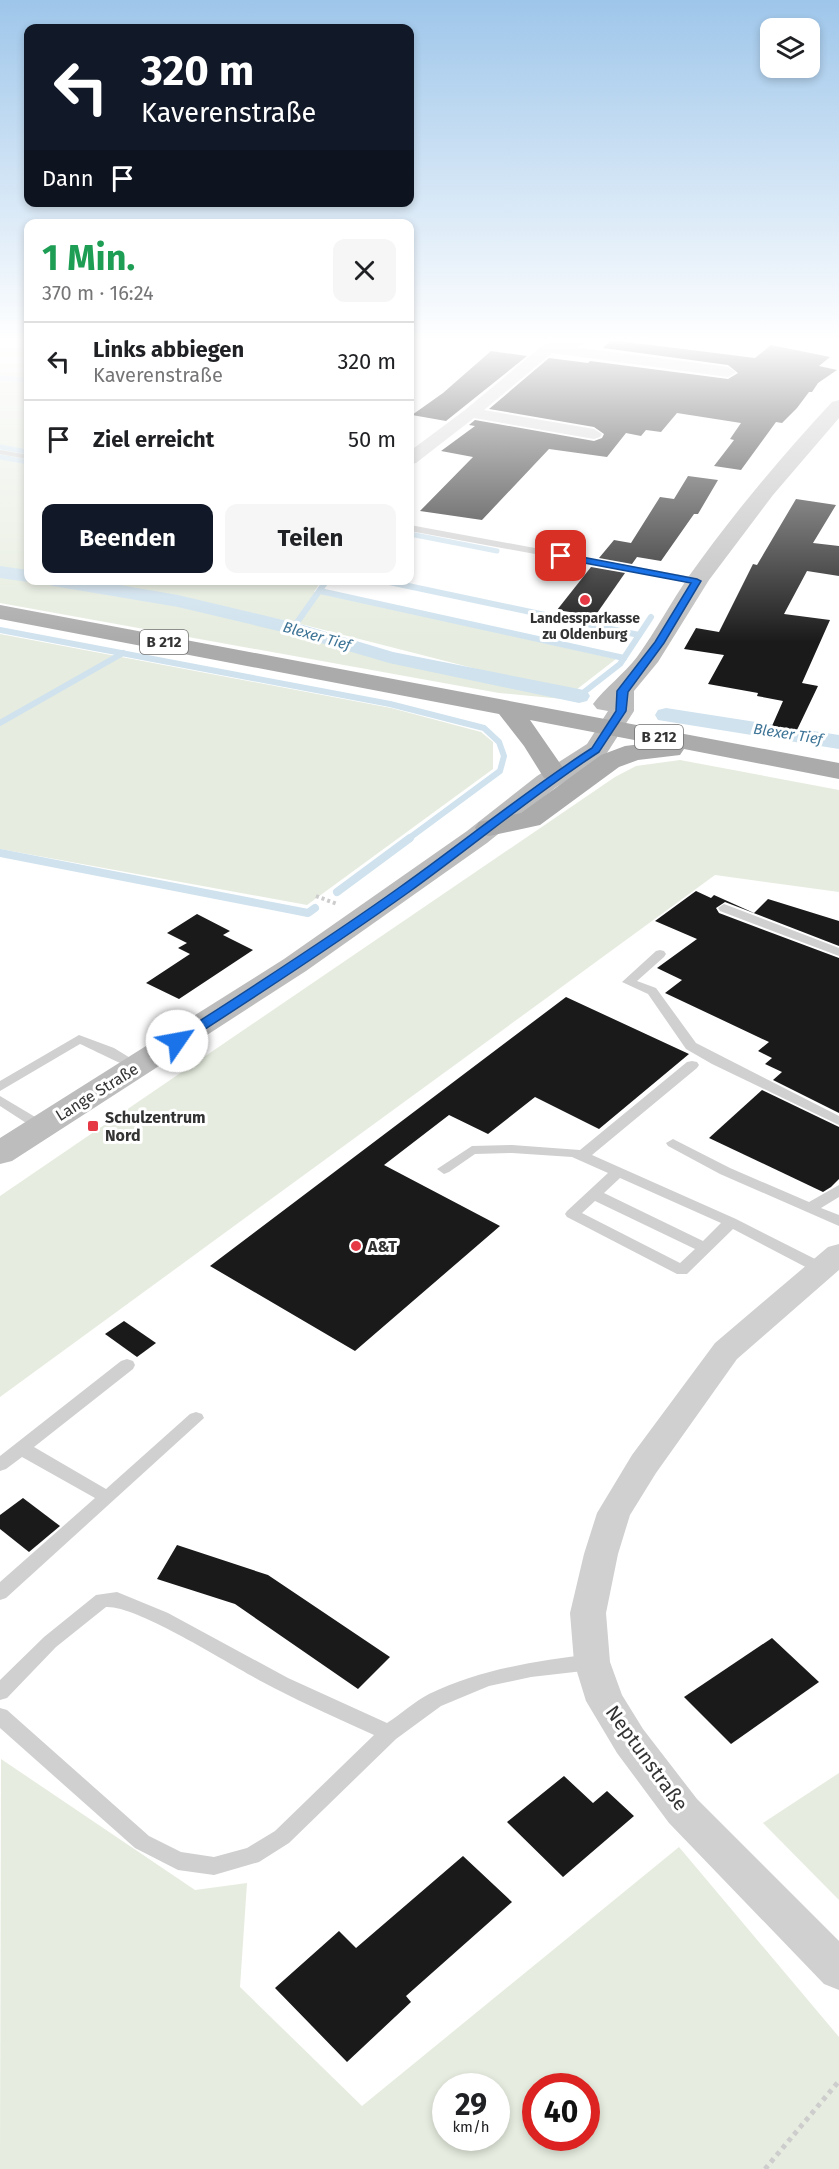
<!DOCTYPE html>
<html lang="de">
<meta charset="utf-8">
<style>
body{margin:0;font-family:"Fira Sans",sans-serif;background:#f6f6f6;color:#202124;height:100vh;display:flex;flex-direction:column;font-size:22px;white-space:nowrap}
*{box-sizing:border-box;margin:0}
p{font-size:20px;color:#757577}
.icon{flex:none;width:33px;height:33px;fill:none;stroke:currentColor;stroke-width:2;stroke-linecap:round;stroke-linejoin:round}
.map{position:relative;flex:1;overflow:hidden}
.sheet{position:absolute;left:24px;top:219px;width:390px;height:366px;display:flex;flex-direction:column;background:#fff;border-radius:12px;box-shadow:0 3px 9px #0003}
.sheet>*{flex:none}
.guide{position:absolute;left:24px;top:24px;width:390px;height:183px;border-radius:12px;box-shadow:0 3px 9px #0003;background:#111827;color:#fff;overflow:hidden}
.tools{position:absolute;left:760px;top:18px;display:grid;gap:12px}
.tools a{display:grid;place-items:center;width:60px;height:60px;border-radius:12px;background:#fff;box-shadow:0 3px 9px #0003;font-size:30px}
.speed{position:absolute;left:432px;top:2073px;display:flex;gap:12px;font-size:30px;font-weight:700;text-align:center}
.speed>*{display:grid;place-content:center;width:78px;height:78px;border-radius:50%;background:#fff;box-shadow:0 3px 9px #0003;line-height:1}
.speed small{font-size:15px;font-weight:400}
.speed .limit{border:9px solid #d22;background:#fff;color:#111}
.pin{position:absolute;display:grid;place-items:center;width:51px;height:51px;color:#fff;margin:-26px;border-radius:12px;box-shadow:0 3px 9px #0006}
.me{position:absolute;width:66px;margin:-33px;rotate:57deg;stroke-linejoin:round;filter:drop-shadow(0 0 4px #0008)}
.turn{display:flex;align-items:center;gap:21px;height:126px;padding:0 18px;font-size:27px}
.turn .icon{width:78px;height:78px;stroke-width:2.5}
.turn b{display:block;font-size:42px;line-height:51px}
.then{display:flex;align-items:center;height:57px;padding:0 18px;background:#0003;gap:12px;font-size:22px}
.round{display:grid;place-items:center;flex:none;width:63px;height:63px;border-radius:12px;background:#f6f6f6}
.headline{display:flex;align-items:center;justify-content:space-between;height:102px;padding:0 18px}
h1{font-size:36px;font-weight:700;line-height:45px;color:#1e9e55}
.primary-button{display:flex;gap:12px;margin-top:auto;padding:12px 18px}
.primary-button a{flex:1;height:69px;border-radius:12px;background:#111827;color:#fff;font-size:24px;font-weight:700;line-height:69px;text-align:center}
.primary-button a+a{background:#f6f6f6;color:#202124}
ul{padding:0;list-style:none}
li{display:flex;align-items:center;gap:18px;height:78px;padding:0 18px;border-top:2px solid #e0e0e0}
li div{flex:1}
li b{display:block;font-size:22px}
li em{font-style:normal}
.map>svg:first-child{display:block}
</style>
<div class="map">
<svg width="839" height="2169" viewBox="0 0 839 2169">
<rect width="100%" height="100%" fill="#fff"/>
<!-- green -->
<g fill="#e6ecdf" fill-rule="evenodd">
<polygon points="0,338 28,338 28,575 0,569 0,452 6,446 0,445"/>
<polygon points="0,575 169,604 281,628 388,661 573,700 499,693 0,603"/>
<polygon points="61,581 321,581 314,592 616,659 576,690 563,691 289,621"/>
<polygon points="0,634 391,708 481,732 493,742 493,769 307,905 0,849"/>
<polygon points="680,760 839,790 839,892 715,875 0,1397 0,1196 615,777 636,766"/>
<path d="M1,1759L195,1890L247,1883L240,1987L362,2106L679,1847L839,2037V2169H0ZM446,2086H496V2138H446ZM536,2086H586V2138H536Z"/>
<polygon points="839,1773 839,1900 763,1823"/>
</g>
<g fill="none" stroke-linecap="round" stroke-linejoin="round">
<!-- stream-far2 -->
<g stroke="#cfe2ee" stroke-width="5">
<polyline points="0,378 28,380"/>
<polyline points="0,447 28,452"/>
<polyline points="0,457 28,462"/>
<polyline points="410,534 497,551"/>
</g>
<!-- stream-far1 -->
<g stroke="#cfe2ee" stroke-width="6">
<polyline points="380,580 639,635"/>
<polyline points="320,591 624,658"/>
<polyline points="293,628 327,580"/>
<polyline points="0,630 390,704 484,728 499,742 504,756 500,771 408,839"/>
<polyline points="579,696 620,664 651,617"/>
<polyline points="0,723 123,653"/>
</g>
<!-- stream -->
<g stroke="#cfe2ee" stroke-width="8">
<polyline points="0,853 308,913 315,908"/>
<polyline points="337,892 410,838"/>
</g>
<!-- canal -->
<g fill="#cfe2ee" fill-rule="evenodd">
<polygon points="0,566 28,570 28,580 34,580 28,582 0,578"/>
<polygon points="44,580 91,580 178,595 300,624 393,652 579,689 587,691 590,696 587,701 579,703 389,663 287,633 178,607 53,586 46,584"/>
<polygon points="666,708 839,735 839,749 658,720 655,715 658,710"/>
</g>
</g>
<!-- building -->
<g fill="#1a1a1a">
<polygon points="611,340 755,358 771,345 830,357 819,366 837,370 818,383 812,392 809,392 797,408 782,423 776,422 741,470 714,466 734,440 730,439 741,423 677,413 661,432 646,430 641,436 626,433 607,457 549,449 482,520 420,511 473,457 441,451 475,426 469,425 475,420 594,441 602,438 604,434 594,427 489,409 549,358 588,363 590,361 728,379 738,373 728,365 603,348"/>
<polygon points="491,351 527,356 446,421 412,415 443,393"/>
<polygon points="688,476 718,480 698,514 694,514 661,561 637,557 632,564 599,558 614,540 631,543 660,497 674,499"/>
<polygon points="796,499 836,505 813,543 839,546 839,576 807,571 784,614 830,620 802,683 818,686 797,730 772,726 783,701 757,696 758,693 708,684 724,655 684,649 696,628 719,632 753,564 757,565"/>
<polygon points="591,567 625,573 595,616 557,610"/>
<polygon points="696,891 711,898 714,895 754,913 768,899 839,921 839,946 725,902 716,908 719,913 839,958 839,1113 773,1080 782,1072 765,1064 772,1058 758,1051 769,1042 665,993 682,980 657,968 697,939 655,921"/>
<polygon points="197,914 230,931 223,935 253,950 179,999 146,983 190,954 178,948 187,943 167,933"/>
<polygon points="566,997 689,1054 599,1129 535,1097 488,1134 449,1115 384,1165 500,1226 355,1351 210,1266"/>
<polygon points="762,1090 839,1127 839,1179 831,1187 823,1192 709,1138"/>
<polygon points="124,1321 156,1343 137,1357 105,1334"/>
<polygon points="23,1498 60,1526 29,1552 0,1529 0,1515"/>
<polygon points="177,1545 268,1575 390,1657 358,1689 235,1604 157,1579"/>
<polygon points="772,1638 819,1682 731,1744 684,1697"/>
<polygon points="564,1776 593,1803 607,1791 634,1816 563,1877 507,1822"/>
<polygon points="463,1856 512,1902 406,1996 411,2002 347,2062 275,1988 339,1931 356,1948"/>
</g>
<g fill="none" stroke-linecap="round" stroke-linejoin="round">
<!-- path-far1 -->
<polyline stroke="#cdcdcd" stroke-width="4" stroke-dasharray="3 3" stroke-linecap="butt" points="316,896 337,904"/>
<!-- path -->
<polyline stroke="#cdcdcd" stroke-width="5" stroke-dasharray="4.5 4.5" stroke-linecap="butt" points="765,2169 839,2081"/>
<!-- lane -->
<g fill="#d0d0d0" fill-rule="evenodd">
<polygon points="0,450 28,455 28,459 0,454"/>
<polygon points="410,525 697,578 702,581 697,584 410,531"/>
<polygon points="724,904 839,948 839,956 720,911 718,908"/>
<polygon points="660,950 664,951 666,954 664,957 637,981 656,988 696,1043 839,1116 839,1125 712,1064 686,1049 648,994 622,982 656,951"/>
<path d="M79,1035L114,1048L145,1067L143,1070C134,1072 92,1049 80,1044L0,1091V1081Z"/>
<path d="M692,1061L697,1062L699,1065L697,1068L592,1155L736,1219L827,1265L830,1269L827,1273H817L733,1229L687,1274H677L567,1217L565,1214L567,1211L608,1173L572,1157L512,1153L475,1154L449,1172L444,1174L437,1169L472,1146L512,1145L580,1150L687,1062ZM620,1178L721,1223L703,1241L604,1193ZM595,1201L695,1249L680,1263L582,1213Z"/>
<polygon points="0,1096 47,1124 49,1127 47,1130 37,1130 0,1106"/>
<polygon points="673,1139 730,1168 809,1202 839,1185 839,1197 821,1208 839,1215 839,1226 720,1174 668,1146 666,1143"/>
<polygon points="127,1359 133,1361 135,1365 133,1369 34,1447 106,1489 190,1414 196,1412 202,1414 204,1418 6,1598 0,1600 0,1582 95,1498 22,1457 6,1469 0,1471 0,1456 121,1361"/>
<path d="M117,1592L168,1613L288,1678L387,1723C401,1714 415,1701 429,1694C481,1669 535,1661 592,1654L598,1657L601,1662L598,1667L592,1670L531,1677L489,1686L441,1706L396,1739L289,1843L259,1862L214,1875L178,1870L135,1848L0,1728V1708L7,1710L149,1836L181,1852L214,1857L247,1848L275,1831L374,1735C341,1720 307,1705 274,1688C239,1671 139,1605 106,1607L56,1647L7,1698L0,1700V1680L44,1637L96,1595Z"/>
</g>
<!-- street -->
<g fill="#d0d0d0" fill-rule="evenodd">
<polygon points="572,338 588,338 582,345 574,347 728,367 736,372 728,377 552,353 484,410 594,429 602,434 600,437 594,439 474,418 416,463 410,464 410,451 465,410 543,345"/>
<polygon points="839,1244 839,1270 737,1359 656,1473 630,1515 618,1554 606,1613 610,1662 622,1695 643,1729 697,1799 839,1941 839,1990 824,1984 669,1823 617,1753 586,1701 574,1662 570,1613 584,1554 597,1513 632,1455 715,1343 828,1247"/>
</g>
<!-- secondary -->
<path fill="#bdbdbd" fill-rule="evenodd" d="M839,400V418L773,495L709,580L658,662L634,691V711L605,756L555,788L487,843L306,971L12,1161L0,1164V1138L284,959L467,831L537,776L587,744L608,711L597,709L593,704C605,688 624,674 637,657C656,631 671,602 689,576C733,514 781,457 832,402Z"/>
<!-- primary -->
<polygon fill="#ababab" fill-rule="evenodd" points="0,605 839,763 839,779 684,749 680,755 638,760 619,767 540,825 489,836 479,834 475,828 479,822 521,813 601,755 625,746 650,743 530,720 566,772 562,778 553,780 544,778 524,746 499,714 0,619"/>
</g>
<!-- sky -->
<linearGradient id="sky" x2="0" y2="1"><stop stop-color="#9ec6ea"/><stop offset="0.53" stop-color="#fff"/><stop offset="1" stop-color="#fff" stop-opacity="0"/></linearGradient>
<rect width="839" height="642" fill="url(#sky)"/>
<!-- route -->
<path fill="#1a73e8" stroke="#114b97" stroke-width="1.5" d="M561,553L697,579L701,581L664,643L628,692L626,711L599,752C533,795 473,846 409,892C335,945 258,995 182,1044H173L171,1041L173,1038C249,989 326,940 400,887C465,841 525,791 592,748L616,711L617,691L655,642L691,583L558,558L557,556Z"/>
<!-- markers -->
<g fill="#e63946" stroke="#fff" stroke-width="2">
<circle cx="585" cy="600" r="6"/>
<rect x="87" y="1120" width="12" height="12" rx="3"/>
<circle cx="356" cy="1246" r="6"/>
</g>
<g text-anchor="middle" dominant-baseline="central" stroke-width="6" stroke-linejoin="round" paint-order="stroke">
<!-- far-poi labels -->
<g font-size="14" font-weight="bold" fill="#333" stroke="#fff">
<text x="585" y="618">Landessparkasse<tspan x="585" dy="16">zu Oldenburg</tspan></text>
</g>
<!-- far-water labels -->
<g font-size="15" font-style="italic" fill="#3f7597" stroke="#fff">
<text transform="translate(317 636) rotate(16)">Blexer Tief</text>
<text transform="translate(788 734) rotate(9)">Blexer Tief</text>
</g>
<!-- shield labels -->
<g fill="#fff" stroke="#707070" stroke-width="1.5">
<rect x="140" y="630" width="48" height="24" rx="4.5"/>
<rect x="635" y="725" width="48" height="24" rx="4.5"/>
</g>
<g font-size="15" font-weight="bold" fill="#333">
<text x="164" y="642">B 212</text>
<text x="659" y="737">B 212</text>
</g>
<!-- street labels -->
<g font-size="16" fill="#333" stroke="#fff">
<text transform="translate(97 1092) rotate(-32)">Lange Straße</text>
</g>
<!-- poi labels -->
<g font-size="16" font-weight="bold" fill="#333" stroke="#fff" text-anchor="start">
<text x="105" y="1117">Schulzentrum<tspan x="105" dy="18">Nord</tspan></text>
<text x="368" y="1246">A&amp;T</text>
</g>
<!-- near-street labels -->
<g font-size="20" fill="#333" stroke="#fff">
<text transform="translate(647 1758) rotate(54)">Neptunstraße</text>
</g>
</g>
</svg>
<div class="tools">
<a><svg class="icon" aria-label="layers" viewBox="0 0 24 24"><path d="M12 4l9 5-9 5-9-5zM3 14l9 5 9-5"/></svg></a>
</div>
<div class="speed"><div>29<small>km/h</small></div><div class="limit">40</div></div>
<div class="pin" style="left:561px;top:556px;background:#d93025"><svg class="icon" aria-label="arrive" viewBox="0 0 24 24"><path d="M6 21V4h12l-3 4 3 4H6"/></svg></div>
<svg class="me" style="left:177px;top:1041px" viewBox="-20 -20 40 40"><circle r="19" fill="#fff"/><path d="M0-13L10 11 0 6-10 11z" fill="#1a73e8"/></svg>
<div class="guide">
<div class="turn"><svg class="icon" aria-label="left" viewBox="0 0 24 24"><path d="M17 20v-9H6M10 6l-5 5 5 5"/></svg><div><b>320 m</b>Kaverenstraße</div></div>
<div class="then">Dann<svg class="icon" aria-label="arrive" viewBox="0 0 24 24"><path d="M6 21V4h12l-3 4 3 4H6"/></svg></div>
</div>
<section class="sheet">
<div class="headline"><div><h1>1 Min.</h1><p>370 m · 16:24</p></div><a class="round"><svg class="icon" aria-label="close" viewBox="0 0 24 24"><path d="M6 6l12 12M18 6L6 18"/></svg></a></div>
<ul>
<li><svg class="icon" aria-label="left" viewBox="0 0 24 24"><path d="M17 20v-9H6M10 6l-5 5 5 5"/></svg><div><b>Links abbiegen</b><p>Kaverenstraße</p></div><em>320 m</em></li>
<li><svg class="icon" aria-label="arrive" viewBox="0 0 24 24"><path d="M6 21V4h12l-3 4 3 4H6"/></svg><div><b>Ziel erreicht</b></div><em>50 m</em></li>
</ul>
<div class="primary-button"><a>Beenden</a><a>Teilen</a></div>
</section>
</div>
